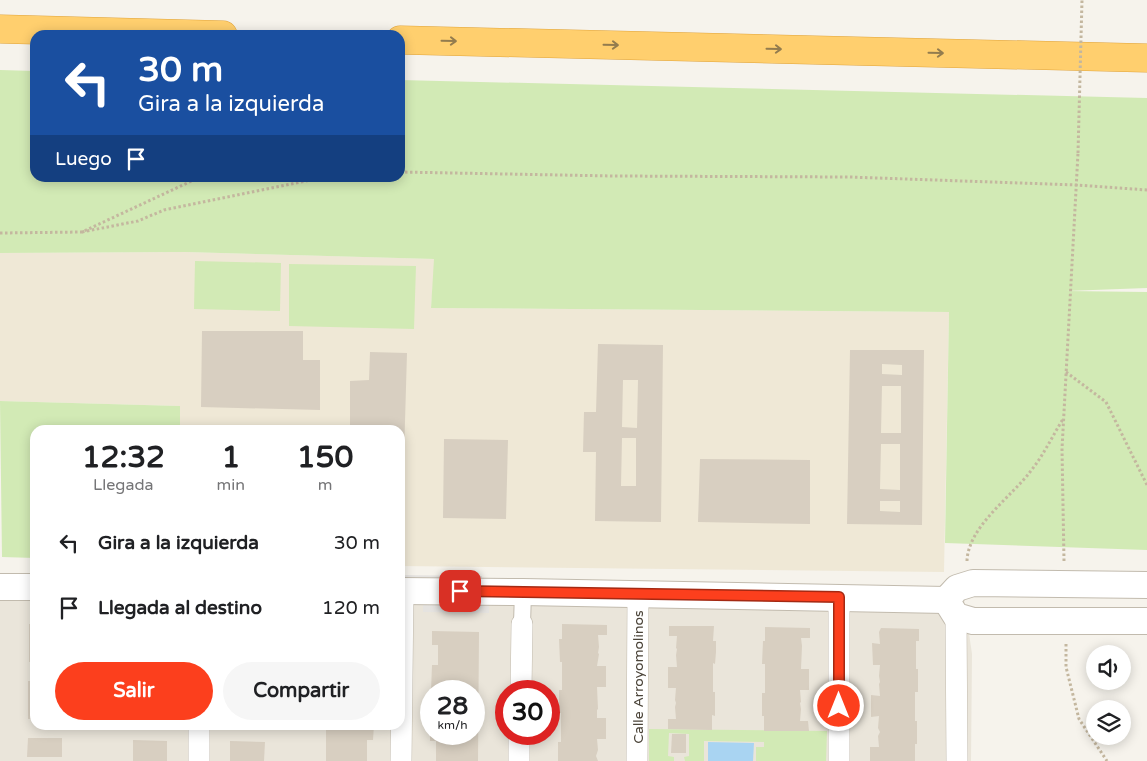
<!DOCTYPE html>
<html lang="es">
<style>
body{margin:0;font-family:"Varela Round",sans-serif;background:#f6f6f6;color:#202124;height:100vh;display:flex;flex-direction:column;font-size:19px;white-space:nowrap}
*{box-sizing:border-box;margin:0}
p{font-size:16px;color:#757577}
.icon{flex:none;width:28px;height:28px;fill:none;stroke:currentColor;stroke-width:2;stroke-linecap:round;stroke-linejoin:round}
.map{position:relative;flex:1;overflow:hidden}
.details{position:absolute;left:30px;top:425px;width:375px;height:305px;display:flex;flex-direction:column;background:#fff;border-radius:15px;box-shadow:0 2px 12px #0003}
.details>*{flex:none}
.top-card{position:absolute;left:30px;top:30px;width:375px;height:152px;border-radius:15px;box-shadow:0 2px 12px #0003;background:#1a4fa0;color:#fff;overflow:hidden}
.fabs{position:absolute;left:1086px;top:645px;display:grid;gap:10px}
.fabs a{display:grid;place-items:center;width:45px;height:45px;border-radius:50%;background:#fff;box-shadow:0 2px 12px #0003;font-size:25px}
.speed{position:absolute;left:420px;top:680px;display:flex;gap:10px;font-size:25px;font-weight:700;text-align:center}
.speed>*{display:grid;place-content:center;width:65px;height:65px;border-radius:50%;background:#fff;box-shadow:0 2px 12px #0003;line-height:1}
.speed small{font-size:12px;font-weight:400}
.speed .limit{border:8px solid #d22;background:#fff;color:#111}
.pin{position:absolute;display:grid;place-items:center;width:42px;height:42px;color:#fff;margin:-21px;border-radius:10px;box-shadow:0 2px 8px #0006}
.me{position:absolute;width:55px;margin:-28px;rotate:0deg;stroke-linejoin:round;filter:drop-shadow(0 0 4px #0008)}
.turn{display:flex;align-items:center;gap:18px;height:105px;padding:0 25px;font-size:22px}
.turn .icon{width:65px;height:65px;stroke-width:2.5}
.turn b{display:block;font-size:35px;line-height:42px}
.then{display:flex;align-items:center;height:48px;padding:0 25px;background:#0003;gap:10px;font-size:19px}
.eta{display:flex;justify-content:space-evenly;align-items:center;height:85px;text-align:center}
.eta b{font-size:30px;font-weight:700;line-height:35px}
.button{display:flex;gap:10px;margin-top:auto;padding:10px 25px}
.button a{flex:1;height:58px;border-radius:30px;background:#fc3f1d;color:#fff;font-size:20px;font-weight:700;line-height:58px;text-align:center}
.button a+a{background:#f6f6f6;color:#202124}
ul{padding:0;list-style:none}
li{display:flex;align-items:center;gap:15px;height:65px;padding:0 25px}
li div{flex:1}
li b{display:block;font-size:19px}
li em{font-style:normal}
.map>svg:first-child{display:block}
</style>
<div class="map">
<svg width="1147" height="761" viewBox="0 0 1147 761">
<rect width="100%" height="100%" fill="#f6f3ec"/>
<!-- residential -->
<path fill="#eae5da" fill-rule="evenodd" d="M0,596H35V725H400V597L964,599L972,654L971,761H0ZM431,691H474V734H431ZM506,691H549V734H506Z"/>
<!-- education -->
<polygon fill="#efe8d6" points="185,252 435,259 431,308 949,312 944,572 400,566 400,430 180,430 180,406 0,401 0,253"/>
<!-- green -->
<g fill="#d2eab5">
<polygon points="0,70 35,71 35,178 400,178 400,80 1147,98 1147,288 1066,291 1147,292 1147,550 945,543 949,312 431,308 434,259 185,252 0,253"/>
<polygon points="195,261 281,263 280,311 194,309"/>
<polygon points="289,264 416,266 414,329 289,326"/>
<polygon points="0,401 180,406 180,430 35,430 35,558 2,557"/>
<polygon points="649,729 827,731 826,761 756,761 756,747 764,747 764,742 704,741 704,761 685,761 684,757 689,756 689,734 669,733 668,756 674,757 674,761 649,761"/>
</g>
<!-- parking -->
<g fill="#e5e3e0">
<polygon points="400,575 482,576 482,585 400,584"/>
<polygon points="423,603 489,603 489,613 423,612"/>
</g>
<!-- water -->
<polygon fill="#a9d4f2" points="708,742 754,743 753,761 708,761"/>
<!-- building -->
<g fill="#d8cfc1" fill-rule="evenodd">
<polygon points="202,331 303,331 303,360 320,360 320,410 201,407"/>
<path d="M598,344L663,345L661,522L595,521L596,452H583L584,412H596ZM623,380H638L637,428L622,427ZM622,438H636V486H621Z"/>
<path d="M850,350H924L922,525L847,524ZM882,364L902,365V375L882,374ZM882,386H901V433H881ZM881,444H900V490L880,489ZM880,501H900V512L880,511Z"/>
<polygon points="370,352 407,353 402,525 400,525 400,430 350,430 350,381 369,380"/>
<polygon points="444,439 508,440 506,519 443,518"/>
<polygon points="700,459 810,460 810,524 698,522"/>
<rect x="29" y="624" width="6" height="38"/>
<polygon points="562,624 607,625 607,635 598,635 599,647 598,653 599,654 597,666 606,666 606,687 597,687 598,709 597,710 597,718 606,718 606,739 597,739 598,750 596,756 598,761 558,761 558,742 561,742 561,713 559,713 559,690 562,690 562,662 560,662 559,639 562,639"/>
<polygon points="669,626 714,626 713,641 716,641 716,652 715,664 713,663 713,692 715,692 715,716 712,715 712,730 668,729 668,719 676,719 675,707 676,703 675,700 676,688 668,688 668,667 677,667 676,655 677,649 676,648 677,636 669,636"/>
<polygon points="765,627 810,628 810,638 801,638 802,646 801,669 809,669 809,690 800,690 801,702 800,703 801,709 800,721 808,721 809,731 764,731 764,716 762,716 762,693 765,693 765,664 762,664 763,641 765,641"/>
<polygon points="881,628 919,629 919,641 916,641 916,669 918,669 918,692 915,692 915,721 917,721 917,744 915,744 915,761 870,761 870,747 879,747 878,736 880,732 878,728 879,716 871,717 871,695 880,696 879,684 880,682 879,676 880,665 873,665 872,643 880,644 879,632"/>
<polygon points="432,631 479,632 478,761 436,761 436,741 430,741 430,734 474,734 474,691 431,691 432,665 438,665 438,645 432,645"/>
<rect x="28" y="681" width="7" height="38"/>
<polygon points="326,725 374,725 373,740 367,740 367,761 326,761"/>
<polygon points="672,734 686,734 686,753 671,753"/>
<polygon points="28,738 62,738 62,757 27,757"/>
<polygon points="133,740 167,741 167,761 133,761"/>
<polygon points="230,741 265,742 264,761 230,761"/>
</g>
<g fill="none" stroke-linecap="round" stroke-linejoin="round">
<!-- pedestrian casing -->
<g stroke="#c2bbae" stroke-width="18">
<polyline id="pedestrian" points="522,624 523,592"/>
</g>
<!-- minor casing -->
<g stroke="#c2bbae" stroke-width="22">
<g id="minor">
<polyline points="956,616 957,761"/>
<polyline points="521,691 522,624"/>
<polyline points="199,761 199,725"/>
<polyline points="401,761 403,591"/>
<polyline points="519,761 519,734"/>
<polyline points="637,761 638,594"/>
<polyline points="839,761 839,597"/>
</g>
</g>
<!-- tertiary casing -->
<g stroke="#c2bbae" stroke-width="28">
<g id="tertiary">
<polyline points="0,587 35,587"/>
<polyline points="400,591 523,592 946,600 957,588 973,583 1147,585"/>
<polyline points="946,600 956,616 973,621 1147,621"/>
</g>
</g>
<!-- motorway casing -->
<g stroke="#e0a43c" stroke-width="29">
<g id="motorway">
<polyline points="0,29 223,35"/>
<polyline points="400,40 1147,58"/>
</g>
</g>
<!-- path -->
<g stroke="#c4b79f" stroke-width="3" stroke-dasharray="2.5 2.5" stroke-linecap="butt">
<polyline points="400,172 613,176 849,177 1077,185 1147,190"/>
<polyline points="82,232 138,221 164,210 320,178"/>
<polyline points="0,233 82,232 198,178"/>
<polyline points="1066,372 1106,402 1147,485"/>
<path d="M967,561C968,527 1011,497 1030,472C1043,456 1052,437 1063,419"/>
<polyline points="1064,561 1062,449 1078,153"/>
<polyline points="1066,644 1066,667 1079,719 1107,761"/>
</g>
<!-- pedestrian -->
<use href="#pedestrian" stroke="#fff" stroke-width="16"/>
<!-- minor -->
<use href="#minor" stroke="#fff" stroke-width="21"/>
<!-- tertiary -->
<use href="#tertiary" stroke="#fff" stroke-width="26"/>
<!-- motorway -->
<use href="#motorway" stroke="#ffcf6e" stroke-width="28"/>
<!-- path-bridge -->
<polyline stroke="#c4b79f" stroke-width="3" stroke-dasharray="2.5 2.5" stroke-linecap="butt" points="1078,153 1082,0"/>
</g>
<!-- one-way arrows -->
<defs><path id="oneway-shaft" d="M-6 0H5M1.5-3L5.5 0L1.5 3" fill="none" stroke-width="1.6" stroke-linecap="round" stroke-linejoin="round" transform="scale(1.25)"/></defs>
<g stroke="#937c4e">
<use href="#oneway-shaft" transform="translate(449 41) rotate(1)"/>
<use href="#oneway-shaft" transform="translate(611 45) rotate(1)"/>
<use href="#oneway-shaft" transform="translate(774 49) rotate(1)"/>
<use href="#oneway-shaft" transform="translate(936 53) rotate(1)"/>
</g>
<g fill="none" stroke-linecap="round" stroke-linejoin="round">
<!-- route casing -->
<g stroke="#a42913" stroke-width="12">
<polyline id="route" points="460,591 839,597 839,706"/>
</g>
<!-- route -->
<use href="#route" stroke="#fc3f1d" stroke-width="9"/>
</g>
<g text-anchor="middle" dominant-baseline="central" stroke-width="4" stroke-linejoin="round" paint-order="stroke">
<!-- street labels -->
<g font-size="14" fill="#4b4439" stroke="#fff">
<text transform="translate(638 677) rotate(-90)">Calle Arroyomolinos</text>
</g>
</g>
</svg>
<div class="fabs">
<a><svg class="icon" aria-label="sound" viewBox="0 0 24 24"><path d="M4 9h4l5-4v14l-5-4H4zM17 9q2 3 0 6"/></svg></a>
<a><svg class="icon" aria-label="layers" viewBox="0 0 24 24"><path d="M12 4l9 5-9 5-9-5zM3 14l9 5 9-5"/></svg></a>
</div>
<div class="speed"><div>28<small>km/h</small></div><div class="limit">30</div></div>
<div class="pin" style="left:460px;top:591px;background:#d93025"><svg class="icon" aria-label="arrive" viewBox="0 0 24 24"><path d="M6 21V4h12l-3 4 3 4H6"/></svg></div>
<svg class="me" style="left:839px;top:706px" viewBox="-20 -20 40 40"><circle r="17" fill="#fc3f1d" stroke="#fff" stroke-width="3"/><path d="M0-11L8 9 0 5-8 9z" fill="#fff"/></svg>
<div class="top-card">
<div class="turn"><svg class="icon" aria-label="left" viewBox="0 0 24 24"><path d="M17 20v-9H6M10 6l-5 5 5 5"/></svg><div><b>30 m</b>Gira a la izquierda</div></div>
<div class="then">Luego<svg class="icon" aria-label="arrive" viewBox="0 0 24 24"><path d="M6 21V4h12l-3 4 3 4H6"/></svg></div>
</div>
<section class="details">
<div class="eta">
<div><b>12:32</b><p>Llegada</p></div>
<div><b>1</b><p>min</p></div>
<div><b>150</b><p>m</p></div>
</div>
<ul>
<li><svg class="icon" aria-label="left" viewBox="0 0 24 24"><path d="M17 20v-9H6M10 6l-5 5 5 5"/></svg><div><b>Gira a la izquierda</b></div><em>30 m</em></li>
<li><svg class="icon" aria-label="arrive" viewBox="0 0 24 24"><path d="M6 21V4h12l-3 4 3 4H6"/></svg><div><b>Llegada al destino</b></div><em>120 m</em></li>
</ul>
<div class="button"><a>Salir</a><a>Compartir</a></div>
</section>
</div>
